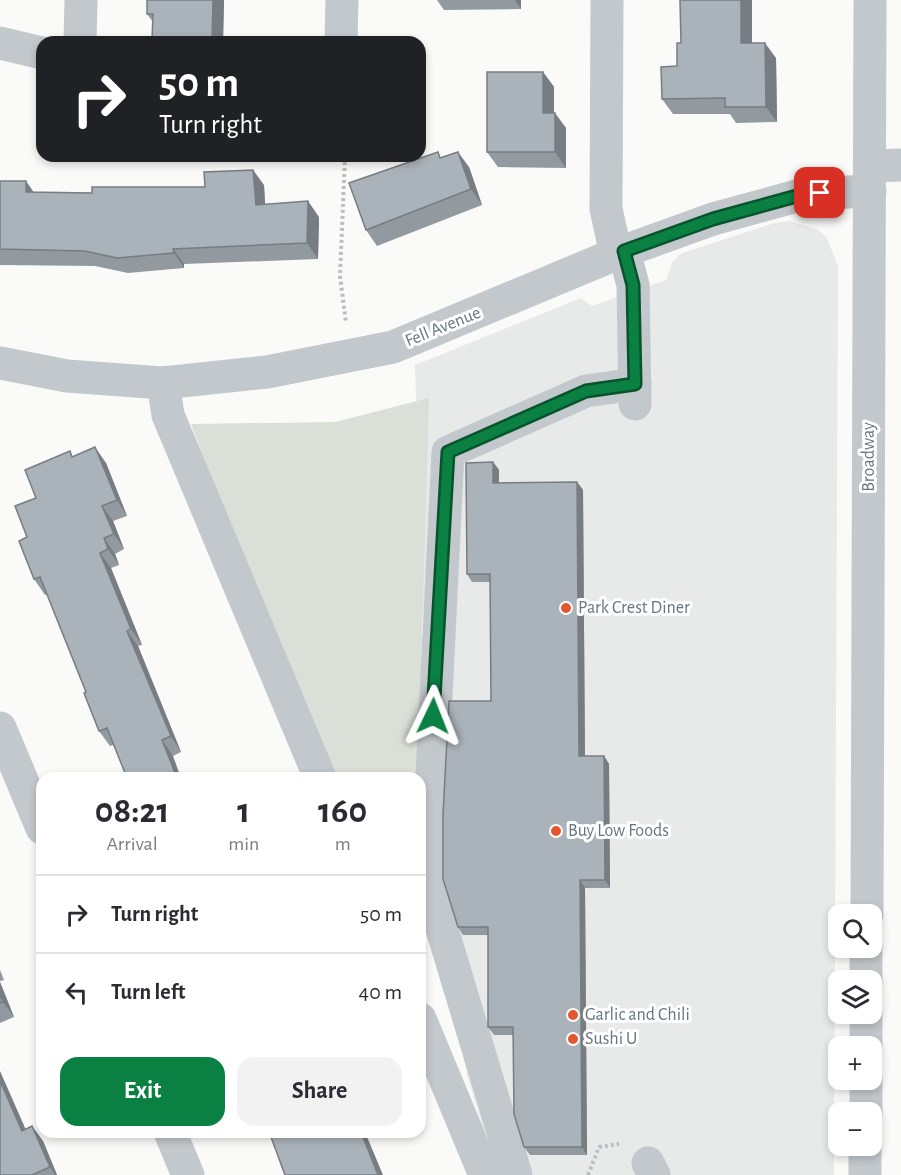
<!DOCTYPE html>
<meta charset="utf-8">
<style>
body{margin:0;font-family:"Alegreya Sans",sans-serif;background:#f2f2f3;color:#2b2b33;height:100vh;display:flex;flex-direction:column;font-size:22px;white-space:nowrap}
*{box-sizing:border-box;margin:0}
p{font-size:20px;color:#7c7c81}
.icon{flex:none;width:33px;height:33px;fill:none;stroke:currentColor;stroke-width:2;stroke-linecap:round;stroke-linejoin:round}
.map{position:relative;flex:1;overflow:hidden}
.panel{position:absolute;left:36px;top:772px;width:390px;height:366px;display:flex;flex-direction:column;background:#fff;border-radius:18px;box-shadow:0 3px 9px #0003}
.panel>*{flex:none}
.guide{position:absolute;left:36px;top:36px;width:390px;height:126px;border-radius:18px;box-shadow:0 3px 9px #0003;background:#202124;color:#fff;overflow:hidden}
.tools{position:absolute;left:828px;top:904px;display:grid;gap:12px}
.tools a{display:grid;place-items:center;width:54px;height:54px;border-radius:12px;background:#fff;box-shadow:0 3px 9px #0003;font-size:30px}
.pin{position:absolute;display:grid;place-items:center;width:51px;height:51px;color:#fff;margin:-26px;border-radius:12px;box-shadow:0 3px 9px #0006}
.me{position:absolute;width:66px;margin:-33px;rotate:2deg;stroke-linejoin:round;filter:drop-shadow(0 0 4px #0008)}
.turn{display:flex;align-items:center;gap:21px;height:126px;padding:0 24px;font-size:27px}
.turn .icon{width:78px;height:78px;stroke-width:2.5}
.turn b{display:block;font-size:42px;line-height:51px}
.eta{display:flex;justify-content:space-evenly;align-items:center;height:102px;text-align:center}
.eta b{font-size:36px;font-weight:700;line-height:42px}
.button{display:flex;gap:12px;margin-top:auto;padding:12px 24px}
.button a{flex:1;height:69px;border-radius:18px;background:#0b8043;color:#fff;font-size:24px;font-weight:700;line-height:69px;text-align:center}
.button a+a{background:#f2f2f3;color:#2b2b33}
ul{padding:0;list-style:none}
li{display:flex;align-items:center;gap:18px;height:78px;padding:0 24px;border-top:2px solid #e1e1e2}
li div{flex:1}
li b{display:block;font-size:22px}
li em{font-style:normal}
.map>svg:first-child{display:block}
</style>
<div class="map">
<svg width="901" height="1175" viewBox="0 0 901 1175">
<rect width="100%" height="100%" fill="#fafaf8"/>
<!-- built -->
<polygon fill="#e8e9e9" points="789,221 817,229 827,238 838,266 834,1175 497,1175 467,1075 432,875 415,365 581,298 592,306 666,280 672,263 680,254 774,223"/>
<!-- green -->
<polygon fill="#dadfd7" points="429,398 418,778 324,778 191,424 335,422"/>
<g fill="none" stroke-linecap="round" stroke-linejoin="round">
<!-- path -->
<g stroke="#bbbfc2" stroke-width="4" stroke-dasharray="3 3" stroke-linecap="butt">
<polyline points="345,156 340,276 346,323"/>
<polyline points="588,1175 599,1147 619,1144"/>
</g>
<!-- minor -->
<g stroke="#c3c8cc" stroke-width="33">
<polyline points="607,0 606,209 616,254"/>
<polyline points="80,42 81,0"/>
<polyline points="341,42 342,0"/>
<polyline points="0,43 42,53"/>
<polyline points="870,166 901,165"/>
<polyline points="624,251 633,285 635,404"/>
<polyline points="0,363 67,376 163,383 267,372 393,347 616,254 713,219 804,194 870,191"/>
<polyline points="163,383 168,415 320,778"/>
<polyline points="0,728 42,828"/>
<polyline points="867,915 870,0"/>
<polyline points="866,981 866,948"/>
<polyline points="420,1019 485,1175"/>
<polyline points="866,1047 866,1014"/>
<polyline points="866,1113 866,1080"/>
<polyline points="170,1132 188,1175"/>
<polyline points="648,1163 654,1175"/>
<polyline points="516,1175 427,879 448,452 586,391 635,384"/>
<polyline points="865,1175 865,1146"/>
</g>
</g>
<!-- wall -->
<g fill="#929a9f">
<polygon points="147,0 224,0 223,42 153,42 152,40 153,22 147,14"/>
<polygon points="437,0 521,0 521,9 444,10"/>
<polygon points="752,0 752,43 776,58 777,122 736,123 730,114 673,114 662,99 677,66 681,43"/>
<polygon points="543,72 554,87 554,113 566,128 566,168 498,167 487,152"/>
<polygon points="442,158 469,167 482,205 377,246 366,230"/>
<polygon points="0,181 33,192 92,193 205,187 264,185 265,204 319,217 318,259 184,264 184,268 128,273 95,266 0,265"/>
<polygon points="74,456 106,463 127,516 113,521 124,549 115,554 119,565 111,568 142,645 138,646 181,752 173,756 113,745 110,746 99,731 86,692 47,594 45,595 34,579 27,537 36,498"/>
<polygon points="493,462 499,470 499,483 577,482 583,490 585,756 604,756 609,764 610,888 585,888 587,1155 530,1155 524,1147 513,1035 494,1035 488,1027 488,935 463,935 458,927 491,701 490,582 472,582 467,574"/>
<polygon points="0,970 4,980 0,981"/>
<polygon points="0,982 14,1017 0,1023"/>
<polygon points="32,1126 43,1141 57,1175 0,1175 25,1129"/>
</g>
<!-- shaded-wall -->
<g fill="#777d82">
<polygon points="213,0 224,0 223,42 212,41"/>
<polygon points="515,0 521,0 521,9"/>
<polygon points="741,0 752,0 752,58 741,43"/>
<polygon points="765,43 776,58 777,122 766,107"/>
<polygon points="543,72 554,87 554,128 543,113"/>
<polygon points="555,113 566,128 566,168 555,152"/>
<polygon points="458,152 469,167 482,205 471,189"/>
<polygon points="253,170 264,185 266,221 256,205"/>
<polygon points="26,181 37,197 26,192"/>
<polygon points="308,201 319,217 318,259 307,243"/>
<polygon points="173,249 184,264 184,268 174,253"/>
<polygon points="95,447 106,463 127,516 117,500"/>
<polygon points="493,462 499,470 499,491 493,483"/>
<polygon points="577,482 583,490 585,764 579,756"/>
<polygon points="102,506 113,521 124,549 114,534"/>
<polygon points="104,538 115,554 119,565 108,549"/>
<polygon points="100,553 111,568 142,645 131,629"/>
<polygon points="127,631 138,646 181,752 171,736"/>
<polygon points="162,740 173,756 181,778 177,778"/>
<polygon points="604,756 609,764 610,888 605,880"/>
<polygon points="580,880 585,888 587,1155 582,1147"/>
<polygon points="0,982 14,1017 3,1002 0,993"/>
<polygon points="0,1071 33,1146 22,1131 0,1081"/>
<polygon points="32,1126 43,1141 57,1175 55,1175 50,1167"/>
<polygon points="361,1132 365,1132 383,1175 378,1175"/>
</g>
<!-- building -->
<g fill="#aab3b9" stroke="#777d82" stroke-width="1.5">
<polygon points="147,0 213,0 212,41 152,40 153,14 147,14"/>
<polygon points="680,0 741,0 741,43 765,43 766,107 725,107 725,98 662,99 661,67 677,66 677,43 681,43"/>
<polygon points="487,72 543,72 543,113 555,113 555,152 487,152"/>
<polygon points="438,152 440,158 458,152 471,189 366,230 349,183"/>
<polygon points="253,170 256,205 308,201 307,243 173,249 174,253 117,258 85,251 0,249 0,181 26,181 26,192 92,193 92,187 205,187 204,172"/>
<polygon points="95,447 117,500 102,506 114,534 104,538 108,549 100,553 131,629 127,631 171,736 162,740 177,778 127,778 107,728 99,731 84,693 86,692 40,577 34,579 19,541 27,537 15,506 36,498 25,470 70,451 72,457"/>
<polygon points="493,462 493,483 577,482 579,756 604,756 605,880 580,880 582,1147 524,1147 514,1114 513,1027 488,1027 488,927 458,927 443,879 443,815 449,701 491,701 490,574 467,574 466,463"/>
<polygon points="0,993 3,1002 0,1003"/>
<polygon points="0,1081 22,1131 32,1126 50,1167 32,1175 0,1175"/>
<polygon points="273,1132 361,1132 378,1175 285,1175 271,1137 275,1136"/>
</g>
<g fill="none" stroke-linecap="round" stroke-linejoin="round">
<!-- route casing -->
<g stroke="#07532c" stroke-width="15">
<polyline id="route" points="433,716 448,452 586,391 635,384 633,285 624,251 713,219 804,194 820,193"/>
</g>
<!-- route -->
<use href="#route" stroke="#0b8043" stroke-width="10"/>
</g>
<!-- markers -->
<g fill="#e4572e" stroke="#fff" stroke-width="2">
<circle cx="566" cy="608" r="6"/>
<circle cx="556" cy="831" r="6"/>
<circle cx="573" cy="1015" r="6"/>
<circle cx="573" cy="1039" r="6"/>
</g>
<g text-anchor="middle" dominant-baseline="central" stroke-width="6" stroke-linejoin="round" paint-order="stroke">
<!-- street labels -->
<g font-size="18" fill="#657683" stroke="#fff">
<text transform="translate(443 327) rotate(-22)">Fell Avenue</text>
<text transform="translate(869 457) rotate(-90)">Broadway</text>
</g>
<!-- poi labels -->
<g font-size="18" fill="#657683" stroke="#fff" text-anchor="start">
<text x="578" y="608">Park Crest Diner</text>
<text x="568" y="831">Buy Low Foods</text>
<text x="585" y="1015">Garlic and Chili</text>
<text x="585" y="1039">Sushi U</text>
</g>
</g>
</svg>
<div class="tools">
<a><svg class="icon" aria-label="search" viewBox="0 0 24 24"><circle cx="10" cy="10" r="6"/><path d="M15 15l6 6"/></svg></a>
<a><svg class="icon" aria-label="layers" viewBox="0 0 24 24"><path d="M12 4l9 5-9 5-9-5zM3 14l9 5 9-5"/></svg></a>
<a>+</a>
<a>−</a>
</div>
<div class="pin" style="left:820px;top:193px;background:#d93025"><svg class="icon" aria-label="arrive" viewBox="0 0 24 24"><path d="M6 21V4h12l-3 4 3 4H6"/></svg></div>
<svg class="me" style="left:433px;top:716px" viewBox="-20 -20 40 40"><path d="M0-17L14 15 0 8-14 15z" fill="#0b8043" stroke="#fff" stroke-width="4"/></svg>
<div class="guide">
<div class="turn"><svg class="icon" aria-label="right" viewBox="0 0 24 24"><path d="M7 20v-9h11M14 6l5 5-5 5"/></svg><div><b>50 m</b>Turn right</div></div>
</div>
<section class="panel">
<div class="eta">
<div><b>08:21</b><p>Arrival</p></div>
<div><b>1</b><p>min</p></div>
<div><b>160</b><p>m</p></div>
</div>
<ul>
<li><svg class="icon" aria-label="right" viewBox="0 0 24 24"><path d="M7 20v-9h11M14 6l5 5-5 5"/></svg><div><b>Turn right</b></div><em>50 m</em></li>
<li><svg class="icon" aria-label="left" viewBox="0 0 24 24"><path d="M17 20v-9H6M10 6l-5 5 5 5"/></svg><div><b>Turn left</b></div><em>40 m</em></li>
</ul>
<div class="button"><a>Exit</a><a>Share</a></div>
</section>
</div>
